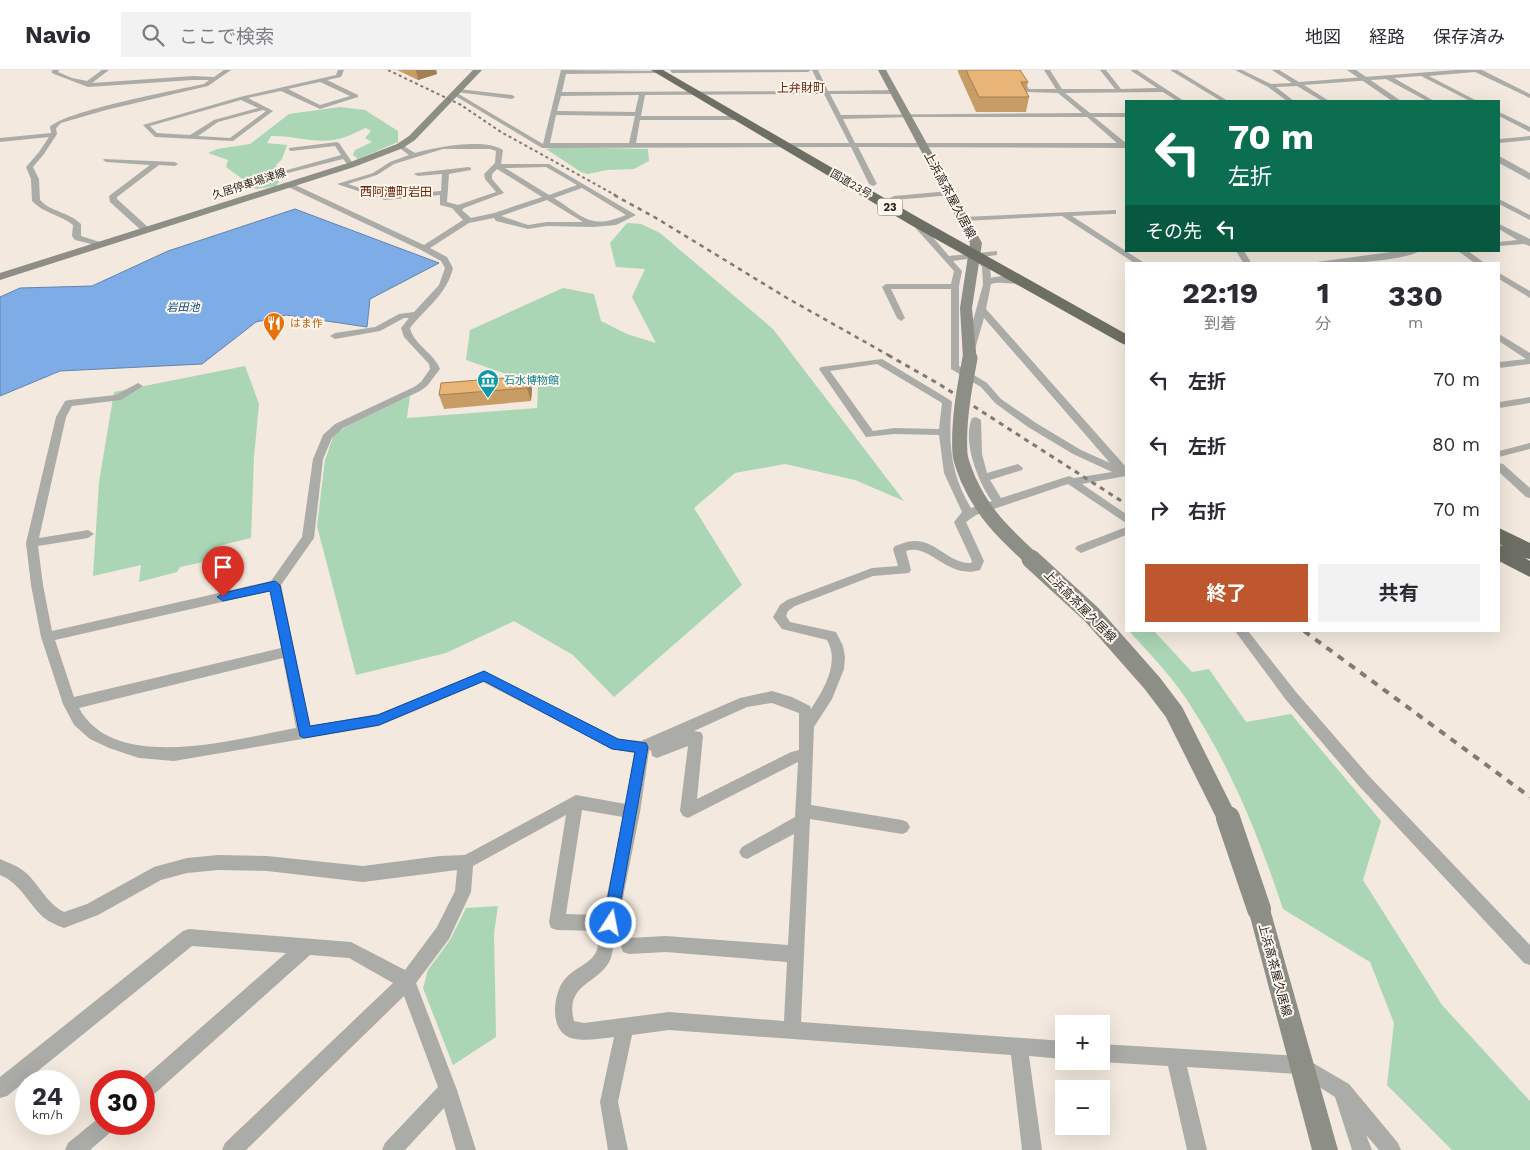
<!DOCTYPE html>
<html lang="ja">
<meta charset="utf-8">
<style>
body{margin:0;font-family:"Work Sans","Noto Sans JP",sans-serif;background:#f2f2f3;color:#2b2b33;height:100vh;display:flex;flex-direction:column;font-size:19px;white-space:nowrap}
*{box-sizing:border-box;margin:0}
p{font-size:16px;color:#7c7c81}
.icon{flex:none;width:28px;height:28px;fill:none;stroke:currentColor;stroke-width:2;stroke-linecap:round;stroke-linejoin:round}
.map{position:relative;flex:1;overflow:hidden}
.side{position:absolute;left:1125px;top:192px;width:375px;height:370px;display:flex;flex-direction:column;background:#fff;border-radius:0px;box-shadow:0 5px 20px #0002}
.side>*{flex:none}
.banner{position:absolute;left:1125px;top:30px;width:375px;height:152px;border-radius:0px;box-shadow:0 5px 20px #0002;background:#0b6e4f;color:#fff;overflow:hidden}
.controls{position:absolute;left:1055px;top:945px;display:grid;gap:10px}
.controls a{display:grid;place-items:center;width:55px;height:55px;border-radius:0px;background:#fff;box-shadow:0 5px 20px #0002;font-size:25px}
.speed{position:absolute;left:15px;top:1000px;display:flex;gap:10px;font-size:25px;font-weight:700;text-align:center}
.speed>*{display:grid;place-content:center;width:65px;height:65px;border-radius:50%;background:#fff;box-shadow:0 5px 20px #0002;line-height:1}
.speed small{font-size:12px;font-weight:400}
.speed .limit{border:8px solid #d22;background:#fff;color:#111}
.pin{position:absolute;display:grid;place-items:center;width:42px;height:42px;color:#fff;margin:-51px -21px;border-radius:50% 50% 50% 0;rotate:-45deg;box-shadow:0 0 5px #0007}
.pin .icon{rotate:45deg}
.me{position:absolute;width:55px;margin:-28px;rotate:11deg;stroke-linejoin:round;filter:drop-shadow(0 0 4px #0008)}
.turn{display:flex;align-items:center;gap:18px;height:105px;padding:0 20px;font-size:22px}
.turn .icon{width:65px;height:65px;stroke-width:2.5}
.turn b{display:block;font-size:35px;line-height:42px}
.then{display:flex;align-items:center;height:48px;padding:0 20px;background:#0003;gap:10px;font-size:19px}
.eta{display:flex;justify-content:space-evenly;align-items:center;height:85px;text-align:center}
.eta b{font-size:30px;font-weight:700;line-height:35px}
.primary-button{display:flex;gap:10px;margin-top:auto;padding:10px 20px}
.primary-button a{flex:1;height:58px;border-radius:0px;background:#bf572e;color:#fff;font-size:20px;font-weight:700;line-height:58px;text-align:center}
.primary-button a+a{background:#f2f2f3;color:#2b2b33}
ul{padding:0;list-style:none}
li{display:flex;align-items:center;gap:15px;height:65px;padding:0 20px}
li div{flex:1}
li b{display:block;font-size:19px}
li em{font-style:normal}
header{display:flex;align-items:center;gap:30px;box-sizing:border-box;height:70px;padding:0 25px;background:#fff;border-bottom:1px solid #e1e1e2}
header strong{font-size:24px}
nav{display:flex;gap:28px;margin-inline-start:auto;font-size:18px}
.search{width:350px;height:45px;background:#f2f2f3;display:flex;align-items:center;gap:12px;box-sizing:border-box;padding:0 18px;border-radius:0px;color:#7c7c81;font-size:19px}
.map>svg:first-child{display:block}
</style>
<header>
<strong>Navio</strong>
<div class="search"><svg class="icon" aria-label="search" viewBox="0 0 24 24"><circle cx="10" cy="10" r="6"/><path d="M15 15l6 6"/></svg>ここで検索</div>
<nav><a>地図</a><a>経路</a><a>保存済み</a></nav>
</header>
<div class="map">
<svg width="1530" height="1080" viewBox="0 0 1530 1080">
<rect width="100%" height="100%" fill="#f3e9de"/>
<!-- green -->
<g fill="#aad6b5">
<path d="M340,37L365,40L398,61V72L358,89L353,85L355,80L372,72L365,68L371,61L366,58C356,62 344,69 333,70C312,73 292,65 271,66L267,73L287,75L282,89L276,95L279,112L276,116L256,119L226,97L228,90L208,83L217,79L250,74L289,44Z"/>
<polygon points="557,77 648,79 649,91 634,99 607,100 588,104 581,102 546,79"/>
<polygon points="627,153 641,154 660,163 773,259 904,431 855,410 785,394 735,403 694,438 742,515 614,627 573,585 514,551 446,583 356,605 317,456 325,390 333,367 338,362 347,356 410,326 407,348 537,338 538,315 466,290 470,260 563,218 594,224 601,251 627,264 656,273 632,227 645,199 616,197 610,173"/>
<polygon points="245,296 259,334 254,387 251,468 218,476 217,489 180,497 177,502 139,512 141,495 93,506 99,412 114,322"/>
<path d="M1129,561H1154L1192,602L1209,599L1246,652L1291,644L1381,751L1363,810L1442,935L1530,1031V1080H1452L1387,1015L1394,953L1370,892L1283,839C1260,770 1233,702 1194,641C1177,612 1152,586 1129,561Z"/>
<polygon points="498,836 494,863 496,967 453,995 423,918 428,900 450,870 466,838"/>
</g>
<!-- water -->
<polygon fill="#7dace7" stroke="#6383ab" points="295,139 439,193 370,229 367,257 286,245 256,252 202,294 60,301 0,326 0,227 20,218 92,216 168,181"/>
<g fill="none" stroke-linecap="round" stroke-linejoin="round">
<!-- minor -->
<g fill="#abaca7" fill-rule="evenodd">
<path d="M53,0H59L58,2L72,8L87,11L102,0H109L92,13L193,6L214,7L224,0H231L208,16L106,40L61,53L56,58L57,64L44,84L33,97L39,109L40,130C51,142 69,142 81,154V166L103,173V177L75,170L72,166L73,155C61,145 43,143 32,131L31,109L26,97L39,82L49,67L0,72V68L51,63L50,57C65,41 176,20 204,14L209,10H193L88,17L54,4L51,2Z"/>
<path d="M338,0H344L341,7L327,10L358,25V27L320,39L281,21L248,28L273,41L233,71L155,67L143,55L240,27L336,5ZM320,12L350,26L320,35L288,19ZM241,30L258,38L214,50L190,65L157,63L150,56ZM263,40L266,41L230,68L198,66L218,52Z"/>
<path d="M561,0L660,1L657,3L566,4L562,22L822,21L812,0H818L828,21L894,20L897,22L894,24H830L841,45L1082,43L1058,23L1025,22L1011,0H1017L1029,19H1056L1044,0H1050L1062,19H1115L1100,0H1106L1121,19L1157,18L1130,0H1137L1184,31H1177L1163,22L1065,23L1090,43H1126V47H1094L1126,73L1125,78L858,77L877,114L873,116L869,114L851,77L542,78L452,24L457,23L543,74ZM824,24L849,73H636L640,50H738L741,48L738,46H641L645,25ZM639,25L635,42L557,41L561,26ZM556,45L635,46L629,73H550ZM911,47H1087L1117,73H855L843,49Z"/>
<polygon points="670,0 811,0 808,2 672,3"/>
<polygon points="1170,0 1177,0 1228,31 1221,31"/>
<polygon points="1235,0 1242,0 1271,14 1292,13 1272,0 1279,0 1299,12 1456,0 1482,0 1530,24 1530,28 1475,2 1429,6 1477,31 1470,31 1421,6 1394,8 1434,31 1427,31 1386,9 1304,15 1329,31 1322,31 1297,16 1276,17 1294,31 1287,31 1268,17"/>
<polygon points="458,19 512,25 515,27 512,29 456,22"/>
<polygon points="1499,42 1530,57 1530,62 1499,46"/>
<polygon points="1530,66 1530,70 1499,73 1499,69"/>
<polygon points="337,72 339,73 354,95 353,96 349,96 343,89 284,104 280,102 341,85 335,76 291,81 289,80 289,78"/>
<path d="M398,75H402L415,83C436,77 485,68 503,80L501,94H549L636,145L616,155L593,157L547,156L528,159L496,151L494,148L469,153L430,178L447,187L453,198C447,224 426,238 410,258C414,275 434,283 440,299L427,316L420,321L343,358L332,368L323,389L314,468L281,515L310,656L378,644L484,601L619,669L641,671L740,628L772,621L792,627L810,636L811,639C824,619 840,593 827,570L782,559L773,547L780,535L787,530L872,498L898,496L893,479L895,476C901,474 908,471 914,471C936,470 949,494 971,493L972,491L954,452L962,442L944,403L939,365L894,364L866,367L819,299L821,297L882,289L950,330L952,332C948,371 950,404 971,438L992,431C978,412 962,371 972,348L976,347L981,350L982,384L987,403L1018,394L1023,398L1022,400L990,410L1001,428L1069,406L1074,408L1112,402L1073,384L1028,357L995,333L981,317L951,299V219H891L905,248L901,251L897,248L882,217L886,214H951L954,201L911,153V149H917L949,186L997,181V185L982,187L990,197L991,208C1000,205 1018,206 1025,211C1016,217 1002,210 991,214L986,239L1126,397V406L1082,414L1126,444V453L1068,414L976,445L966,452L984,491L980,500C947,510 931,473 906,481L911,500L909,503L873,506L795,536L788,541L786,546L790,552L836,562L843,576L845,587L844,599L832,629L814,657L811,735L902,750L907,752L910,757L907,762L902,764L810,749L801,952L1064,971V989L1029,986L1042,1080H1022L1011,985L669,960L632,965L618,1032L628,1080H608L600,1032L614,967C588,970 556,978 555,941C555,930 558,917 565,909C573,899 589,894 595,884C599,878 599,868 600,861L557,860L551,858L549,852L566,745L473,796L471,822L449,869L416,913L457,1020L476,1080H456L444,1038L405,1080H382L385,1073L438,1017L404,926L246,1080H222L225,1073L393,913L349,888L310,885L151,1027L144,1029V1011H140L286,883L192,876L7,1026L0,1028V1007L183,861L189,859L351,872L405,900L437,857L455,821L457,800L363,812L267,801L218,800L187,803L161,810L98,845L64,858C56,855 49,852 43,847C28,833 20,813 0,805V789C9,793 18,796 25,802C39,814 47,834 64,842L87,834L154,797L187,788L218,785L267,786L363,796L440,786L465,785L576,725L626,734L634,683L612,679L483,612L379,656L174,691L139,688L109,678L90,669L74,655L63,634L41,567L31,515L26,473L56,347L65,331L69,330L116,325L138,313L143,316L121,330L72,336L66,347L39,468L88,460L94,464L88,468L38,476L43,515L52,561L271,511L302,467L313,389L323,365L335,354L414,317L421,312L430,299L429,294L404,267L401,258L409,248H404L380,261L335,269L330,266L335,263L375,257L399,244L414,242L439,215L445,198L441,191L421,180L284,115L291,113L424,175L463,150L452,138L440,135V125L385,130L337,114L373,103L390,92L409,85L398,77ZM443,79H490L496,81L495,93L484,104L485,109L496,122L458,135L447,132L449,104L471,100V98L469,97L416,103L414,104L418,106L442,104L441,121L385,126L348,114L377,105L394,94ZM546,97L577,115L549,125L505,98ZM497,99L542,127L494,143L471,148L462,140L464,138L504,123L492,109V104ZM582,118L626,145C590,160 584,147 554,128ZM547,130L583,152H547L528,155L501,146ZM974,188L982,197L983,215L965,279L970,282L975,279L984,248L1110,393L1081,380L1036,353L1001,329L987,313L959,296V216L962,201L953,191ZM877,294L942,333L939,359L894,358L873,361L830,301ZM270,521L281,578L74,627L55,570ZM283,588L296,658C238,668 115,705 79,638ZM772,633L799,643V680L791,682L697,729L703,666L701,662L694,661L747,637ZM688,676L680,741L683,746L688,748L798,692L795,747L742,777L739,782L742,787L747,789L794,764L788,875L666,866L629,868L623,870L621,876L623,882L629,884L666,882L787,892L784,951L669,942L584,953L574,951C564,912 600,915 611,888L640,742L649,681L651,680L652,686L657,688ZM582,740L623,747L603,845L566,844Z"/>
<polygon points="104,89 175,92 178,94 175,96 159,95 117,127 117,129 149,158 149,162 143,162 110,132 109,126 150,95 106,92 103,90"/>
<polygon points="949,121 953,123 952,125 894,130 890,128 894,126"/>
<polygon points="1499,129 1530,145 1530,150 1499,134"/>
<polygon points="1116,140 1116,144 1113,144 1072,146 1146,194 1136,194 1062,146 963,151 959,149 963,147"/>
<polygon points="1499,154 1530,169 1530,176 1524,174 1499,176 1499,172 1517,170 1499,159"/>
<polygon points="1236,181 1244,181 1252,194 1244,194"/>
<path d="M1419,181C1402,192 1336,194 1313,194L1317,192L1398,181Z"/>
<polygon points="1458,181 1468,181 1486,194 1476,194"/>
<polygon points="1499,203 1530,221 1530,228 1499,209"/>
<polygon points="1499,264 1530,283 1530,294 1499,298 1499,292 1526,289 1499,271"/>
<polygon points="1530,327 1530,333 1499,338 1499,332"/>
<polygon points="1530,373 1530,379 1499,387 1499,381"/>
<polygon points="1499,393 1503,394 1530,418 1530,428 1526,427 1499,402"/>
<polygon points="1126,457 1126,465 1081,483 1075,479 1077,476"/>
<polygon points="1235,561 1248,561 1296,622 1369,706 1530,875 1530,895 1524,893 1359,716 1286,630"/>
<polygon points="1101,974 1301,986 1349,1014 1398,1073 1401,1080 1379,1080 1366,1065 1372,1080 1352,1080 1335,1027 1299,1004 1187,997 1207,1080 1187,1080 1168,996 1101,992 1099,991 1101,991"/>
<polygon points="101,1046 101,1054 114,1054 112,1061 90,1080 65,1080 68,1073"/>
</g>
<!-- tertiary -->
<g fill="#abaca7" fill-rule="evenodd">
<polygon points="1347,0 1356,0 1401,31 1392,31"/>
<polygon points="1499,86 1530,103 1530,110 1499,93"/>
</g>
<!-- secondary -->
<g fill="#8d8e86" fill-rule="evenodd">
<polygon points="473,0 482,0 415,70 403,78 354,97 0,210 0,203 348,93 397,74 409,66"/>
<polygon points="878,0 886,0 982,173 972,238 976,282 975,291 965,291 963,288 960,238 970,173"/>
<polygon points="1259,828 1267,831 1270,839 1338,1080 1312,1080 1248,839 1251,831"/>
</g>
<!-- trunk -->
<g fill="#6d6f64" fill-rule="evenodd">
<polygon points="651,0 663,0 919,148 1126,264 1126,275 1121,273 909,154"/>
<polygon points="1499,458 1530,473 1530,489 1525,488 1530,491 1530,507 1499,491 1499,475 1503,476 1499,474"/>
</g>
<!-- rail-far3 -->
<polyline stroke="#807a73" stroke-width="2" stroke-dasharray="3 3" stroke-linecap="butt" points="388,0 461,35 501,62 617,126"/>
<!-- rail-far2 -->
<polyline stroke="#807a73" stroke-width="2.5" stroke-dasharray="4.5 4.5" stroke-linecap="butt" points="614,125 656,148 787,228 890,286"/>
<!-- rail-far1 -->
<polyline stroke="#807a73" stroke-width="3" stroke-dasharray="5 5" stroke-linecap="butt" points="888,285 939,314 1126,434"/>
<!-- rail -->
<polyline stroke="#807a73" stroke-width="4" stroke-dasharray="7 7" stroke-linecap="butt" points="1304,561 1530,727"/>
<!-- secondary-bridge-far2 -->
<path stroke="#8d8e86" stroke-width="15" d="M970,288C964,320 958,352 960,384C961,393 965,401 968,409C984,445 1005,464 1033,490"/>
<!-- secondary-bridge-far1 -->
<polyline stroke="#8d8e86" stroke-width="19" points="1031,489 1092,545 1152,613 1174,642 1228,750"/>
<!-- secondary-bridge -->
<polyline stroke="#8d8e86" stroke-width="24" points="1228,748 1259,839"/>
</g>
<!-- wall -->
<g fill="#c89c65">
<polygon points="397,0 436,0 437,4 418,10"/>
<polygon points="958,0 1020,0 1028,12 1026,21 1029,27 1026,42 976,42 958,2"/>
<polygon points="529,306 532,320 531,331 444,339 439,325"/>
</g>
<!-- shaded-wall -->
<g fill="#a27f53">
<polygon points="416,0 436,0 437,4 418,10"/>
<polygon points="529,306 532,320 531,331 527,318"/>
</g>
<!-- building -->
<g fill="#e8b576" stroke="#a27f53">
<polygon points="966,0 1020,0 1028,12 1021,12 1029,27 979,27"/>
<polygon points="529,306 527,318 439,325 441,313"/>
</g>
<!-- route -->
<polygon fill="#1a73e8" stroke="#114b97" points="275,511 280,515 310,656 378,645 484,601 618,669 646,673 648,677 616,858 611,861 606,858 603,853 635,682 612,679 484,611 379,655 304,668 300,666 270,521 223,531 217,527 223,523"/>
<!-- icons -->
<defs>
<g id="restaurant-pin" transform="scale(1.125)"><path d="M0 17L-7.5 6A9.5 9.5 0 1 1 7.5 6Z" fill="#e8710a" stroke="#fff7ee"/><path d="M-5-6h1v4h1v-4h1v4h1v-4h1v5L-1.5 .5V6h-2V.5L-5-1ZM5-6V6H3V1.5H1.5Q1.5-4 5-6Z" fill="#fff"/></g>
<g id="museum-pin" transform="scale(1.125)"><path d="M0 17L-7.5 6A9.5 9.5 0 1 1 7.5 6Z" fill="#0f9aa8" stroke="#fff7ee"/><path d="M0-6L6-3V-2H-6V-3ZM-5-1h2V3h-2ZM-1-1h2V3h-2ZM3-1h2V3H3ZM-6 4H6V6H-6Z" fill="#fff"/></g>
</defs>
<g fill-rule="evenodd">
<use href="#restaurant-pin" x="274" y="253"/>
<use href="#museum-pin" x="488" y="310"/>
</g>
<g text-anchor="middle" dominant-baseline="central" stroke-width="4" stroke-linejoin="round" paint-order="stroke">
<!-- far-street labels -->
<g font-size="11" fill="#272420" stroke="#fff7ee">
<text transform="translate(249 114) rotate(-18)">久居停車場津線</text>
<text transform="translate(851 114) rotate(30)">国道23号</text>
</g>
<!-- shield labels -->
<rect fill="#fff7ee" stroke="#68635e" stroke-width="1" x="877.5" y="128.5" width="25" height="17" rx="4"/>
<g font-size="11" font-weight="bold" fill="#272420">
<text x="890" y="137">23</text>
</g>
<!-- far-water labels -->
<g font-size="11" font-style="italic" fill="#03498d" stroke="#fff7ee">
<text x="183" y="237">岩田池</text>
</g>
<!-- far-food labels -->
<g font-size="11" fill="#c56008" stroke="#fff7ee" text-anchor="start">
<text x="290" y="253">はま作</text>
</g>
<!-- far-culture labels -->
<g font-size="11" fill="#0d838f" stroke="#fff7ee" text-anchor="start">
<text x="504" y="310">石水博物館</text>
</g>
<!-- far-quarter labels -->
<g font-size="12" fill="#68280c" stroke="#fff7ee">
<text x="801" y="18">上弁財町</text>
<text x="396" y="122">西阿漕町岩田</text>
</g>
<!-- street labels -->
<g font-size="12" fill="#272420" stroke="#fff7ee">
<text transform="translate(950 125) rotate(62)">上浜高茶屋久居線</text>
<text transform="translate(1080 536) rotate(45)">上浜高茶屋久居線</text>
<text transform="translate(1275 900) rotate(75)">上浜高茶屋久居線</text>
</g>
</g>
</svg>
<div class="controls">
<a>+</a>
<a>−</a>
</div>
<div class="speed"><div>24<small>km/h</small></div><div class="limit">30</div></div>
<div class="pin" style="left:223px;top:527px;background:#d93025"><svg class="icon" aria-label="arrive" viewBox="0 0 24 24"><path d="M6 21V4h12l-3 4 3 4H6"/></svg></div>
<svg class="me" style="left:611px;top:853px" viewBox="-20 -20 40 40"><circle r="17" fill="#1a73e8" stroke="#fff" stroke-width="3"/><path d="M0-11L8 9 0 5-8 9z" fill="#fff"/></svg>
<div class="banner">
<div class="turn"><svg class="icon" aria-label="left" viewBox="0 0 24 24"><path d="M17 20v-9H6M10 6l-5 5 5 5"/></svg><div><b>70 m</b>左折</div></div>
<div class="then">その先<svg class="icon" aria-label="left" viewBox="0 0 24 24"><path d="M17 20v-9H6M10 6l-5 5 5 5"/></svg></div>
</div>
<section class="side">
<div class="eta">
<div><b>22:19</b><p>到着</p></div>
<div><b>1</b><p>分</p></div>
<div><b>330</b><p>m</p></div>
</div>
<ul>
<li><svg class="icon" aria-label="left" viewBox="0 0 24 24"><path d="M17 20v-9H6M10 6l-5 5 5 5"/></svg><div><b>左折</b></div><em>70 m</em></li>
<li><svg class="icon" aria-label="left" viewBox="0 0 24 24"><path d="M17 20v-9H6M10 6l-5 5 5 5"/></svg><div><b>左折</b></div><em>80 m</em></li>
<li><svg class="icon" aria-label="right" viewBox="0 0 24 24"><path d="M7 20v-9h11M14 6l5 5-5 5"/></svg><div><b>右折</b></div><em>70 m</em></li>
</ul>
<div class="primary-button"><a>終了</a><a>共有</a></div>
</section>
</div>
